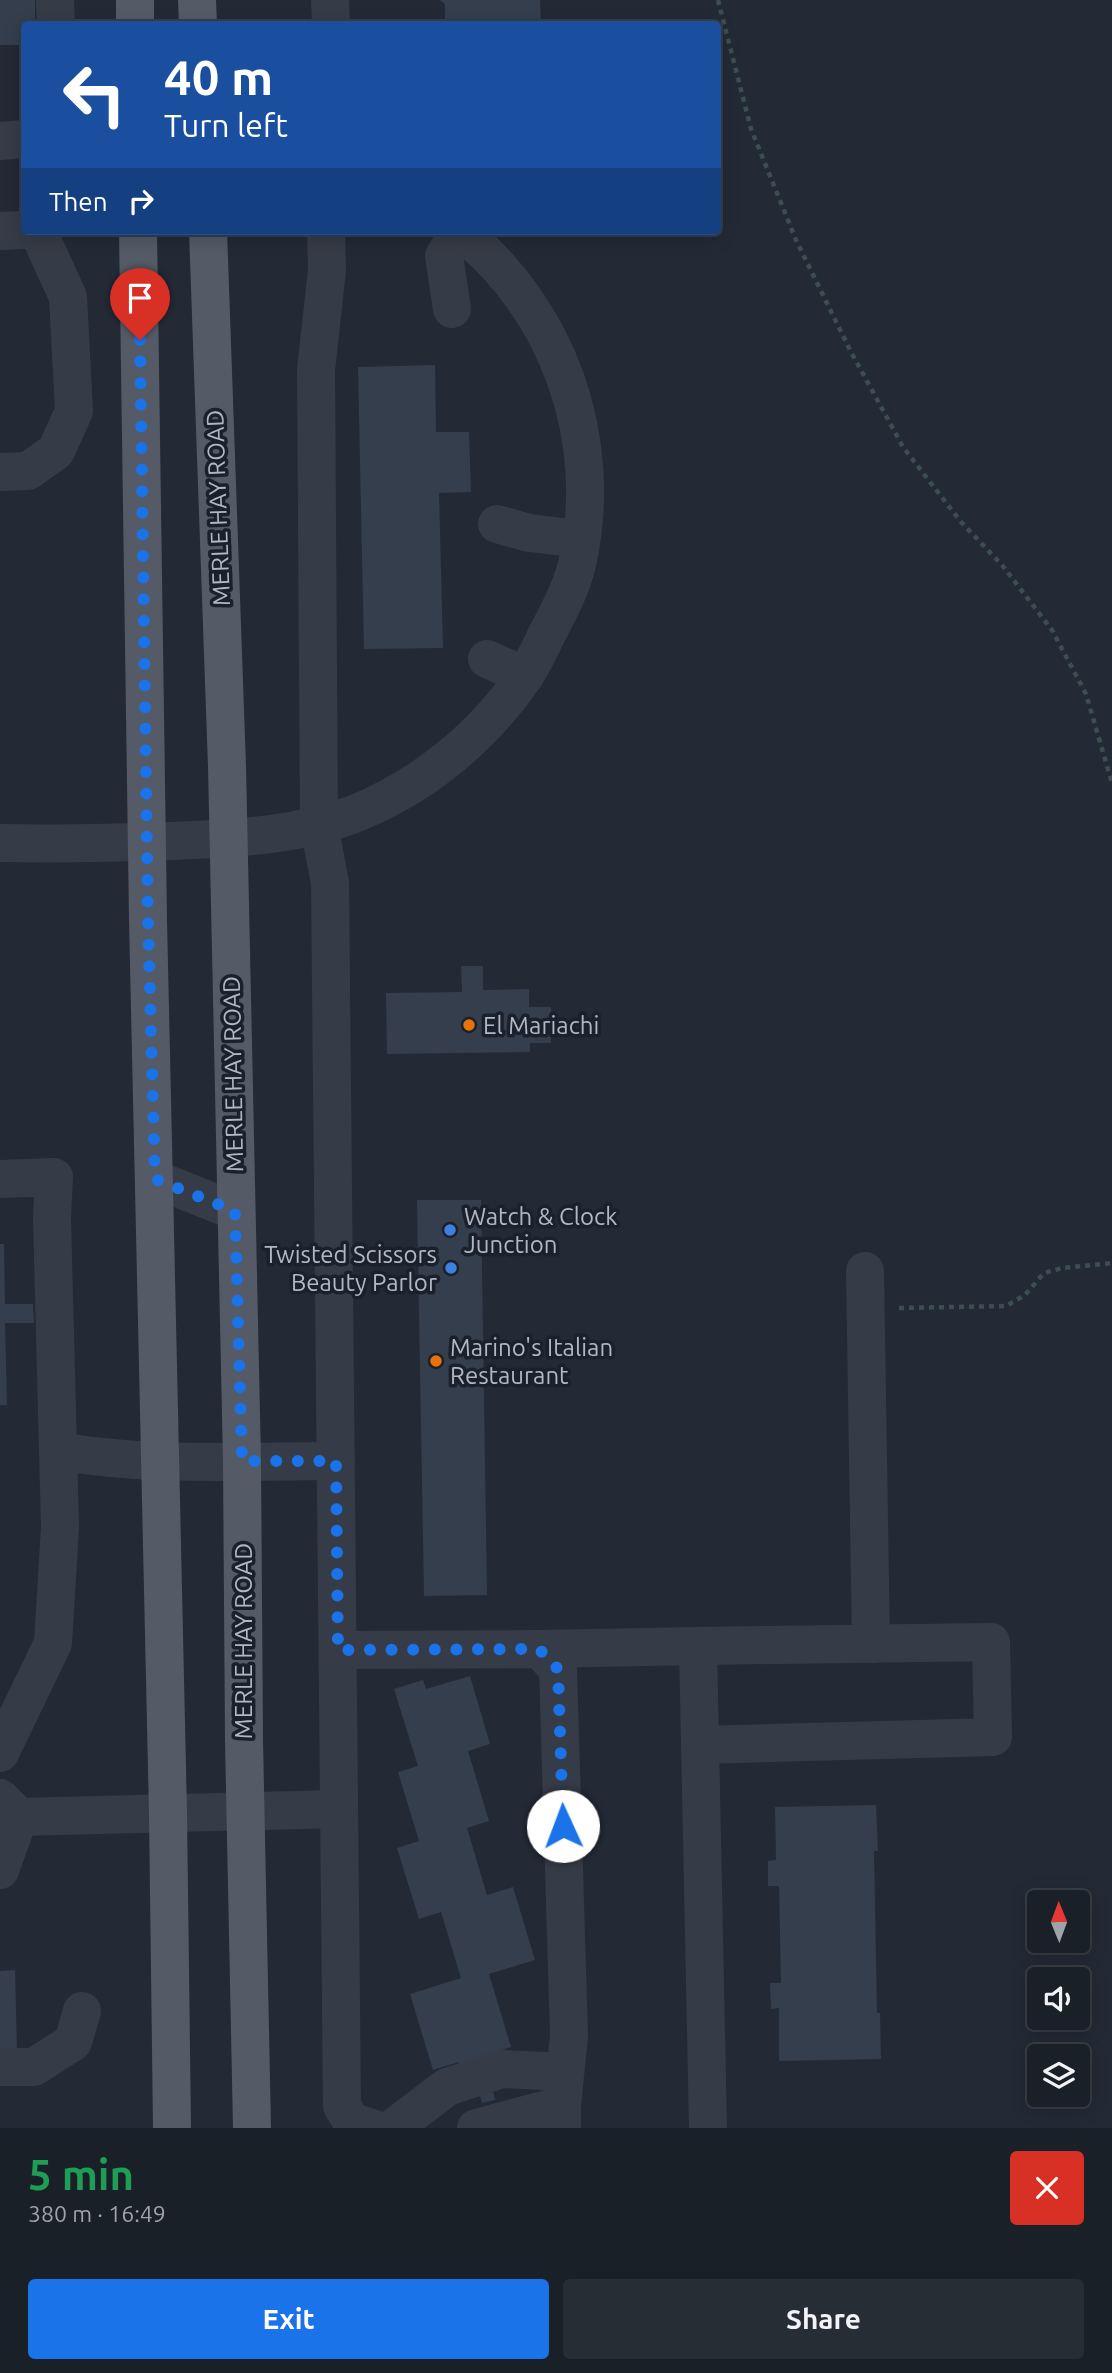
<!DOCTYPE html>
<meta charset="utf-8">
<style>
body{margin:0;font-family:Ubuntu,sans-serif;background:#272d34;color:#f1f3f6;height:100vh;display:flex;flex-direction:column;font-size:26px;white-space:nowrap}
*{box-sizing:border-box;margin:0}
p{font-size:23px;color:#9fa3a8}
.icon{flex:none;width:38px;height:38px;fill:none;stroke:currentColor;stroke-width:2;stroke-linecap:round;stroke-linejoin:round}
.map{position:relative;height:2128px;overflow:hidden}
.details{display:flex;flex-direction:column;background:#1a2028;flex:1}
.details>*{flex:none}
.hud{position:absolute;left:21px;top:21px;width:700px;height:214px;border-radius:7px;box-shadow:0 4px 18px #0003,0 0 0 2px #383e45;background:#1a4fa0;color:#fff;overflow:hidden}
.needle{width:46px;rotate:359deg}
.controls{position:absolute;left:1027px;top:1890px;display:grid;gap:14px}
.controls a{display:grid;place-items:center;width:63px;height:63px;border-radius:7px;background:#1a2028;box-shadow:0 4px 18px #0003,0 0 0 2px #383e45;font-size:35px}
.pin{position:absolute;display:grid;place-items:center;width:60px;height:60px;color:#fff;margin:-72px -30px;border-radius:50% 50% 50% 0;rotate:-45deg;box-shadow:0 0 7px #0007}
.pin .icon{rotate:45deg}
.me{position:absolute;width:77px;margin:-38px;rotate:358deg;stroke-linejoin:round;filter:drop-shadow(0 0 5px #0008)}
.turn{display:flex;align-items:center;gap:24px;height:147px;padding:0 28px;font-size:32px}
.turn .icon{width:91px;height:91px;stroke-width:2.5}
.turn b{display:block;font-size:49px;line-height:60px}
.then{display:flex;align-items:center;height:66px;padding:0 28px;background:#0003;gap:14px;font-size:26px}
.round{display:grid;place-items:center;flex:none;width:74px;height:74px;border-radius:7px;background:#272d34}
.summary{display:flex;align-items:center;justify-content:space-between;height:119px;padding:0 28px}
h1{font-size:42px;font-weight:700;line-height:52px;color:#1e9e55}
.primary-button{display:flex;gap:14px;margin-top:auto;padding:14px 28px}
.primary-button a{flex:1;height:80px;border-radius:7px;background:#1a73e8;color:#fff;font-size:28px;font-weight:700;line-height:80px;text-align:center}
.primary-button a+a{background:#272d34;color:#f1f3f6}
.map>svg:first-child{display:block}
</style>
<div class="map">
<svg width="1112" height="2128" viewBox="0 0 1112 2128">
<rect width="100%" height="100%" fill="#232a36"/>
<!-- building -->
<g fill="#353e4d">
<polygon points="0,0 35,0 35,24 24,24 24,45 0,45"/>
<polygon points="440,0 540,0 541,24 445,24 445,4"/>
<polygon points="435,365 436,432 469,432 471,492 439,493 443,648 364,649 358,367"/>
<polygon points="461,966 483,966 483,990 529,989 529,1007 551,1007 551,1043 530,1043 530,1052 387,1054 386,993 462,992"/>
<polygon points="417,1200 481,1200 487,1595 424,1596"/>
<polygon points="0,1244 4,1244 5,1304 33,1304 34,1323 5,1323 7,1405 0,1405"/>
<polygon points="470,1676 490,1744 468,1751 489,1821 467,1828 487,1895 513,1887 535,1960 489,1974 511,2047 493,2053 493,2091 495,2100 482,2103 480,2096 471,2098 459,2062 433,2070 410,1994 461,1978 441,1912 419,1919 397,1848 419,1841 398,1772 418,1766 394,1689 423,1680 426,1689"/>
<polygon points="876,1805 878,1851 874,1851 877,2013 880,2013 881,2059 779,2061 779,2008 771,2009 770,1983 781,1983 779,1886 768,1886 768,1861 776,1860 775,1807"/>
<polygon points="15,1970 17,2052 0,2052 0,1971"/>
</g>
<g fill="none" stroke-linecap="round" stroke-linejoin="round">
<!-- path -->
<g stroke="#3d4e50" stroke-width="4.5" stroke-dasharray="5 5" stroke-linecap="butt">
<polyline points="718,0 751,129 796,240 850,350 903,447 961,522 1002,565 1052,630 1086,694 1112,783"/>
<polyline points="899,1308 1006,1306 1025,1295 1044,1273 1062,1268 1112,1263"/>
</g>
<!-- minor -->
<g stroke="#363c47" stroke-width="38">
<polyline points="55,0 56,24"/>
<polyline points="330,0 331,24"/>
<polyline points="0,141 24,139"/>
<polyline points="0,231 24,230"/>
<polyline points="326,231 327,270 316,370 319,825 330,883 342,2106 352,2122 372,2128"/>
<polyline points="452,309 444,256 460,231"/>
<polyline points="0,472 28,471 56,451 74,411 68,297 38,231"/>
<polyline points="497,524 529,533 580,539"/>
<polyline points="487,659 525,676"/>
<path d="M0,843C58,844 115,843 173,841C234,838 297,836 354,814C422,787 483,737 524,677C533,664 540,648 547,634C559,611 571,589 577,564C605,441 559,309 460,231"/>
<polyline points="0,1179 54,1177 52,1218 60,1527 53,1643 0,1753"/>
<polyline points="155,1179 235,1211"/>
<polyline points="865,1271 871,1644"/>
<path d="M59,1451C150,1467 244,1461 336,1461"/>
<polyline points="698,1646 991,1642 993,1737 700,1745"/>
<polyline points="539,1649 698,1646 708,2128"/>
<polyline points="338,1650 539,1649 558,1669 569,2036 562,2105 562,2128"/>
<polyline points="0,1798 19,1817 339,1809"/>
<polyline points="0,1870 19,1817"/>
<polyline points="0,2067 34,2067 73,2042 82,2011"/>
<polyline points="393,2128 447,2087 502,2069 565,2072"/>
<polyline points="476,2128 562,2105"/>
</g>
<!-- major -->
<g stroke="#545b67" stroke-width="38">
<polyline points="135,0 135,24"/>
<polyline points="197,0 198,24"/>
<polyline points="138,231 148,920 168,1813 172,2128"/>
<polyline points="208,231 227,766 242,1461 244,1740 252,2128"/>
</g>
</g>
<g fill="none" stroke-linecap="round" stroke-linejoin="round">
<!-- route -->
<polyline stroke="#1a73e8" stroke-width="12" stroke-dasharray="0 21.6" points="140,340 148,920 155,1179 235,1211 242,1461 336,1461 338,1650 539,1649 558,1669 563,1826"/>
</g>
<!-- markers -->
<g fill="#e8710a" stroke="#1b212c" stroke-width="2.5">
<circle cx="469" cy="1025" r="7"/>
<circle cx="436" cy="1361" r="7"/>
</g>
<g fill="#3f7fe0" stroke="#1b212c" stroke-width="2.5">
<circle cx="450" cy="1230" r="7"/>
<circle cx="451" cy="1268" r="7"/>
</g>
<g text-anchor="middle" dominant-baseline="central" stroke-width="7" stroke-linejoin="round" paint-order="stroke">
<!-- street labels -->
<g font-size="24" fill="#b1b7c3" stroke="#1b212c">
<text transform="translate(218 508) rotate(-92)">MERLE HAY ROAD</text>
<text transform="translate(233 1074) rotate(-91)">MERLE HAY ROAD</text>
<text transform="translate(243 1641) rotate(-90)">MERLE HAY ROAD</text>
</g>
<!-- poi labels -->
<g font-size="24" fill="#b1b7c3" stroke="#1b212c" text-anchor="start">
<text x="483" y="1025">El Mariachi</text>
<text x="464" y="1216">Watch &amp; Clock<tspan x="464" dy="28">Junction</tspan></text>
<text x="437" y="1254" text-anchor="end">Twisted Scissors<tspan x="437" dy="28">Beauty Parlor</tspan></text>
<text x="450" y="1347">Marino's Italian<tspan x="450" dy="28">Restaurant</tspan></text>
</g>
</g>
</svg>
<div class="controls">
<a><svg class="needle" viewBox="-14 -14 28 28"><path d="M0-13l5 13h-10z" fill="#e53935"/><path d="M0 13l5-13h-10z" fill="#9fa3a8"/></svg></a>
<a><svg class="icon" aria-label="sound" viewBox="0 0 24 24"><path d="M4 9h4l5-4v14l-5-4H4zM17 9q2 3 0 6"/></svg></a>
<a><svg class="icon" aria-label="layers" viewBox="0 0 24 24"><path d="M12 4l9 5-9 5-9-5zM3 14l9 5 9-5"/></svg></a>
</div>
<div class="pin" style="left:140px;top:340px;background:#d93025"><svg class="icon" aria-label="arrive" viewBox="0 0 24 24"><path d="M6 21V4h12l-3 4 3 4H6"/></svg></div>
<svg class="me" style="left:563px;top:1826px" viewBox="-20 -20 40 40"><circle r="19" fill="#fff"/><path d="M0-13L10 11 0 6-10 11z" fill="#1a73e8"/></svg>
<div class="hud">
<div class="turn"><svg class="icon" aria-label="left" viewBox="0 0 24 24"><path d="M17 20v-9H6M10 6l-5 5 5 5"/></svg><div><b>40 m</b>Turn left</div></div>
<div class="then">Then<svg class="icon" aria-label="right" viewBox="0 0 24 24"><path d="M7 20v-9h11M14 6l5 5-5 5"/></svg></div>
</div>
</div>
<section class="details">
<div class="summary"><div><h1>5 min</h1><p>380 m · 16:49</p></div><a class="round" style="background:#d93025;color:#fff"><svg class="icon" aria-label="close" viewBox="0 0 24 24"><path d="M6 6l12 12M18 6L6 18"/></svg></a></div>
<div class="primary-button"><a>Exit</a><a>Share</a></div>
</section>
